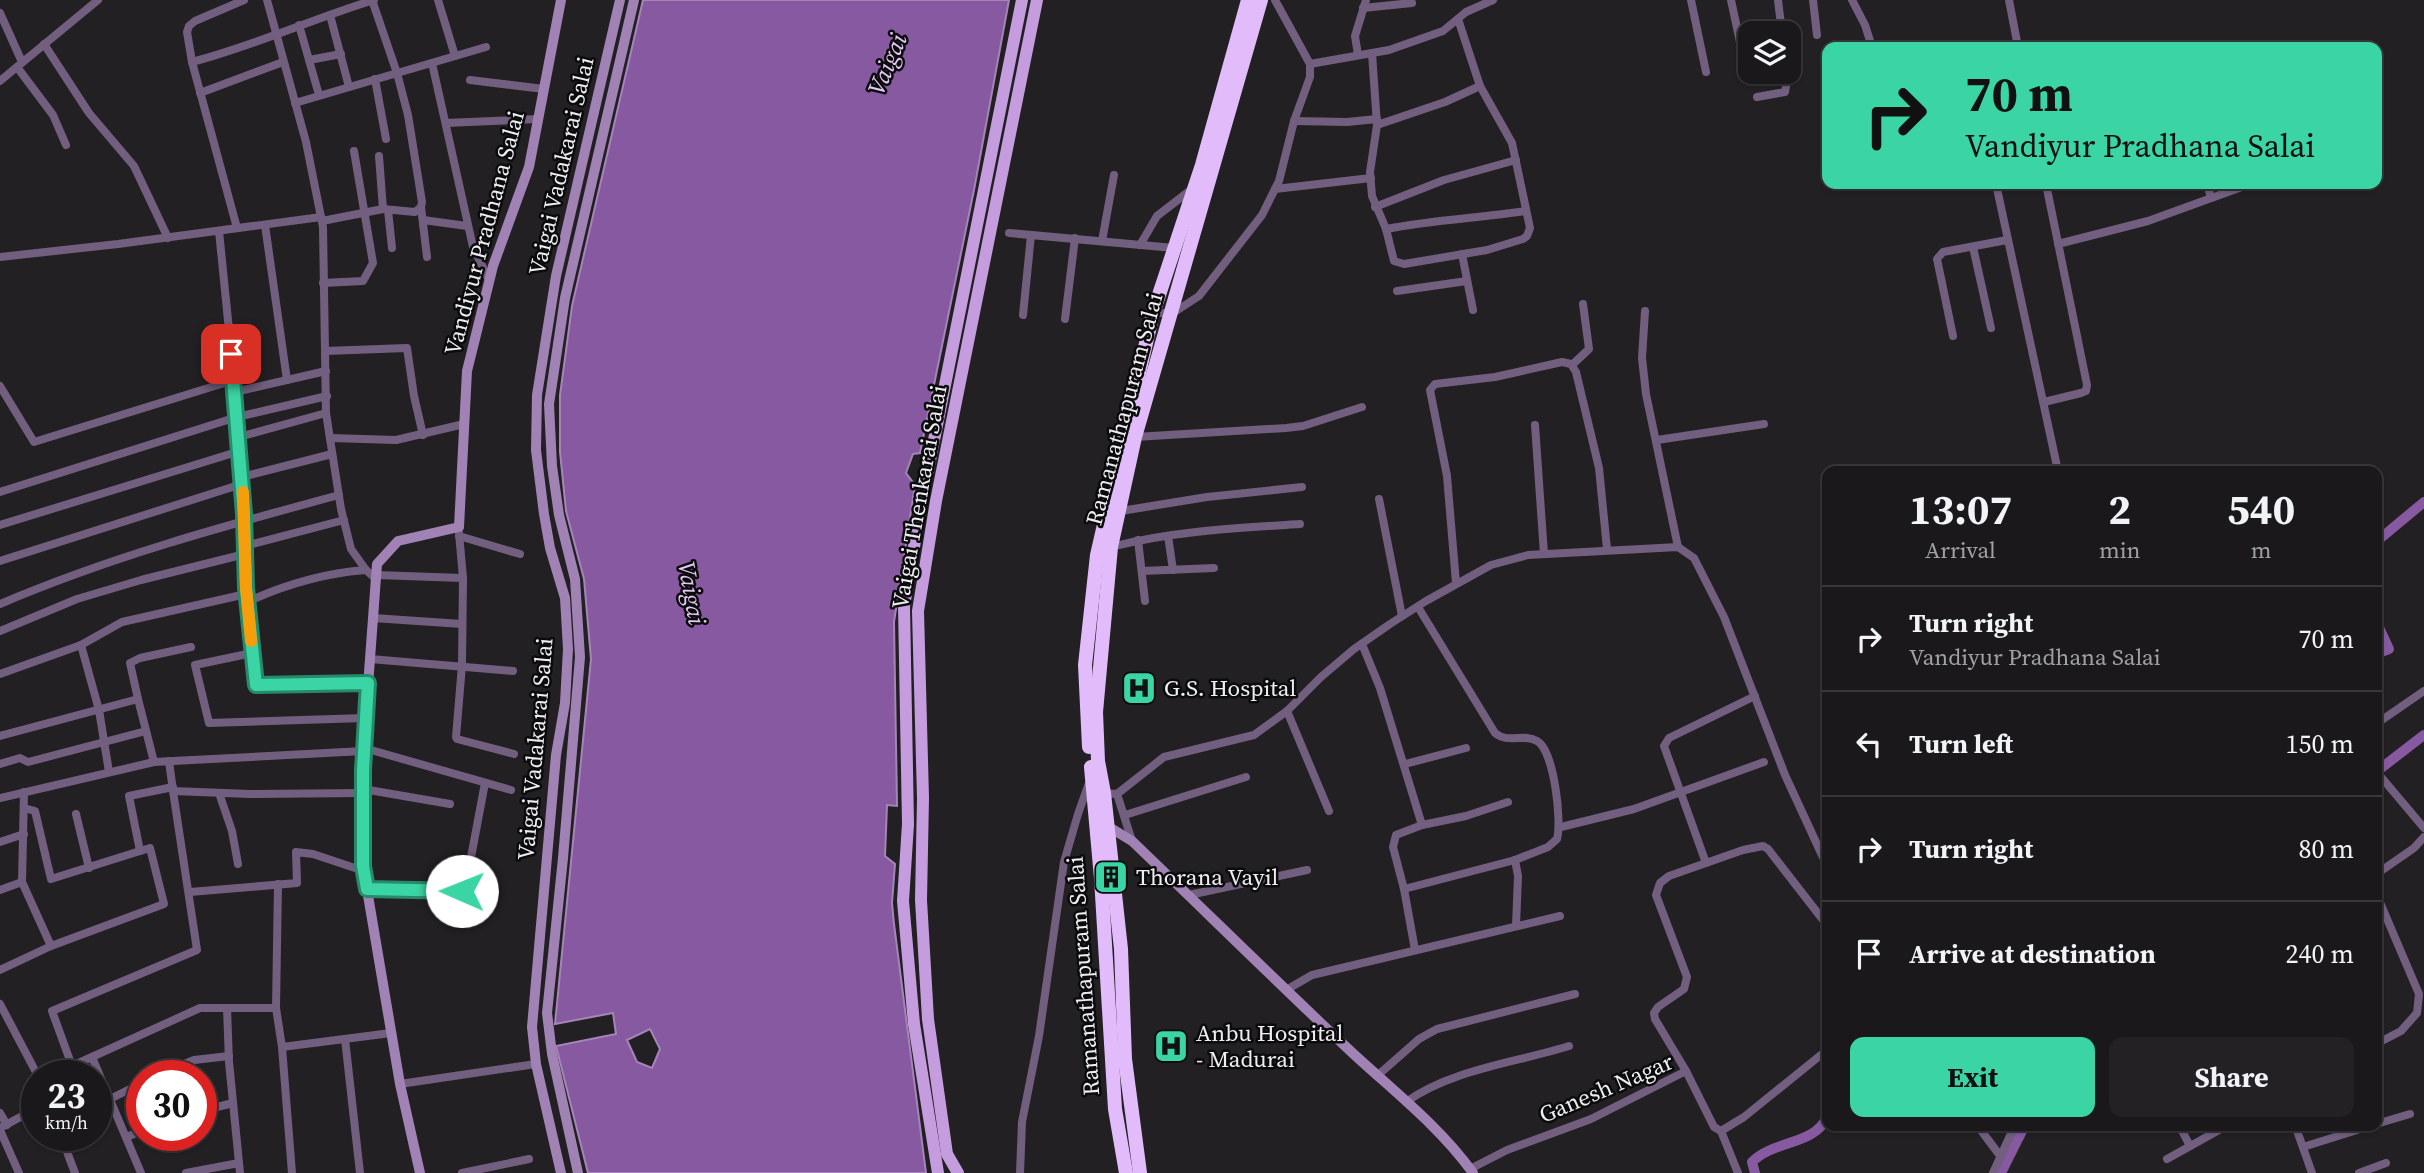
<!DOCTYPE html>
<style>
body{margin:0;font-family:"Source Serif 4",serif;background:#232123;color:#f1f3f6;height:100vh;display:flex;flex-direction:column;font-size:26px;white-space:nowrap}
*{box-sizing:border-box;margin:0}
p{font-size:23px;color:#9fa0a2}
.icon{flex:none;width:38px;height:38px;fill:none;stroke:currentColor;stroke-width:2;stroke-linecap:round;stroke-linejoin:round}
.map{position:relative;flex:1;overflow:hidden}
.side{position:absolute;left:1822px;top:466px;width:560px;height:665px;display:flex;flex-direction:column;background:#1a181a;border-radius:14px;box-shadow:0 2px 5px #0004,0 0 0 2px #383739}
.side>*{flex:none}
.hud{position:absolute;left:1822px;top:42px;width:560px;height:147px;border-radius:14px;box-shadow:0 2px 5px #0004,0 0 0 2px #383739;background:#3bd4a4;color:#111;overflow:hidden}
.buttons{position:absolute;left:1738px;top:21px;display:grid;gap:14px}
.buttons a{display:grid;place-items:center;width:63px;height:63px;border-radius:14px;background:#1a181a;box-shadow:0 2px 5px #0004,0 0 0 2px #383739;font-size:35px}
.speed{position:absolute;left:21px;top:1060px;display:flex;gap:14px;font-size:35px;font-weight:700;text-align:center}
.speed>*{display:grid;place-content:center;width:91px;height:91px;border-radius:50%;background:#1a181a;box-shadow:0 2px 5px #0004,0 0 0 2px #383739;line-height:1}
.speed small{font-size:18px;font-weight:400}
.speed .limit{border:10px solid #d22;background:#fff;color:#111}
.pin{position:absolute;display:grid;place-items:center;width:60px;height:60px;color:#fff;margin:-30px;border-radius:14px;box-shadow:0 4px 10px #0006}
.me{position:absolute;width:77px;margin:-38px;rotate:271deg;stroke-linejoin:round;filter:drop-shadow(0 0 5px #0008)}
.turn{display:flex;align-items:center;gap:24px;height:147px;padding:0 28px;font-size:32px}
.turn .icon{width:91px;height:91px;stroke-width:2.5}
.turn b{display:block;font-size:49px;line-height:60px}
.eta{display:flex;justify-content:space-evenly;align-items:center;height:119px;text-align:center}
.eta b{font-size:42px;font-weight:700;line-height:49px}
.button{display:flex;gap:14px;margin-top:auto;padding:14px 28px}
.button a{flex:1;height:80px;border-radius:14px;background:#3bd4a4;color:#111;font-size:28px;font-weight:700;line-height:80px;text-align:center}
.button a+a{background:#232123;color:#f1f3f6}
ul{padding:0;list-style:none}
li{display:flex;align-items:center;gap:21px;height:105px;padding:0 28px;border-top:2px solid #383739}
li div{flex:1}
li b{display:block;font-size:26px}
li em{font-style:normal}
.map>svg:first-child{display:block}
</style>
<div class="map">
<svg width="2424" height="1173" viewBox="0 0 2424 1173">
<rect width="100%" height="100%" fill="#222023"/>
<!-- water -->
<path fill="#8659a1" stroke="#a585b8" stroke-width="2" fill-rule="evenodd" d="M643,0H1009L974,190L920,453L913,454L906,473L915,485L894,622L897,806L887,805L885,856L895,864L892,903L894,924L926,1173H588L556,1046L616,1034L613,1013L555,1024L591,659L584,579L566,511L560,452V395L572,306ZM650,1029L660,1049L652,1068L637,1062L627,1040Z"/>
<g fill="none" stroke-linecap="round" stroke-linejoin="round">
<!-- canal -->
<g stroke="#8659a1" stroke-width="10">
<polyline points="2376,542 2424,502"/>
<polyline points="2376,621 2389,649 2376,654"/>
<polyline points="2376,772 2424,735"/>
<path d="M1755,1173L1752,1162C1774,1140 1815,1145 1827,1117"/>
<polyline points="2001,1173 2025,1125"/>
</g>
<!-- street -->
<g stroke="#725f7f" stroke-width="8">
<polyline points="267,0 306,142 323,227 326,413 341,509 351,549 366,570 376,579"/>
<polyline points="438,0 455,56"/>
<polyline points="1691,0 1706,72"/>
<polyline points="1731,0 1743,56"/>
<polyline points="1778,0 1782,33"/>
<polyline points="1813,0 1817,35"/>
<polyline points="1852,0 1865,25 1872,47"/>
<polyline points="2009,0 2018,47"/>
<polyline points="1363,8 1412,3"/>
<polyline points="0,13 22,62"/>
<polyline points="330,15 349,87"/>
<polyline points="299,25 319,95"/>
<polyline points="44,44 89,113 134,166 168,238"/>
<polyline points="1372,53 1377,125 1370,172 1372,196 1386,229 1394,261 1404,264 1487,250 1523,239 1527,236 1530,228 1512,143 1480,86 1458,19"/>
<polyline points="1358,55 1355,36 1366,0"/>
<polyline points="309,60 341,54"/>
<path d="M192,62C254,46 312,19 374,0"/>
<polyline points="432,63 473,247 489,280"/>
<polyline points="1310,64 1389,50 1443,31 1466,12 1493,0"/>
<polyline points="17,67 53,115 66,145"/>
<polyline points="375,79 386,139"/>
<polyline points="470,80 544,89"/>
<polyline points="0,81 98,0"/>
<polyline points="200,93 283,62"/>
<polyline points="1757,97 1785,92 1787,81 1786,72"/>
<polyline points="295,103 486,47"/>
<polyline points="1294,121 1347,122 1377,119"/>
<polyline points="446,123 538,119"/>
<polyline points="1377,125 1445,102 1480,86"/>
<polyline points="379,156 383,209"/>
<polyline points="1996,184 2058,471"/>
<polyline points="2207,184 2211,198"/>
<polyline points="1275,189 1371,178"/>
<polyline points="421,207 427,257"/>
<polyline points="1375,207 1444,180 1516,160"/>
<polyline points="388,210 392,248"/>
<polyline points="423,220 467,226"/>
<polyline points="322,221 383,209 415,212 421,207 422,202 408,115 397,73 372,0"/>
<polyline points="265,225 287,380"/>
<polyline points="237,228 192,62 187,32 189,26 195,21 244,0"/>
<path d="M1386,229C1432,220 1479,218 1526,211"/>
<polyline points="219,231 234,380"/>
<polyline points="1009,233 1174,248"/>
<polyline points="1102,241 1114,175"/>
<polyline points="2058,244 2148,221 2250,184"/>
<polyline points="1140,245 1157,216 1192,189"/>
<polyline points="1973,247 1991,328"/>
<polyline points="1462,254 1473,310"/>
<polyline points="0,257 118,244 321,217"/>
<polyline points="323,283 363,281 373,263 354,151"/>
<polyline points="1397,291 1467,281"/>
<polyline points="1645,311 1642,358 1646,394 1678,547"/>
<polyline points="1153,313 1173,313 1199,296 1262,215 1279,181 1294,121 1310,77 1310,64 1275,0"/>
<polyline points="1023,315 1031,235"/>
<polyline points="1065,319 1075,238"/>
<polyline points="1953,336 1937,259 1943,252 2007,240"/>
<polyline points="325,351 407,348 414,396 423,435"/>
<polyline points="1572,365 1589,349 1583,304"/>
<polyline points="0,386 34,442 234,380 245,514 246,588 256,686 368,683"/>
<polyline points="235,392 326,371"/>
<polyline points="2044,402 2081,393 2086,391 2087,385 2046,184"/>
<polyline points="1535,425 1544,554"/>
<polyline points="239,437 326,413"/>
<polyline points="1135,437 1286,428 1303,426 1362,407"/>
<polyline points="330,438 396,440 464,424"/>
<polyline points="1657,440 1764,424"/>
<polyline points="242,477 332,454"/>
<polyline points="0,492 237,417 327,396"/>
<polyline points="1379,499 1402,616"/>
<polyline points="1121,511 1207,497 1302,487"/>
<polyline points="0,525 240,451"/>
<polyline points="459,533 463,578"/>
<polyline points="459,536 520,554"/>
<polyline points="1168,536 1173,570"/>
<polyline points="1138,540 1145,601"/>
<polyline points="245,546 344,520"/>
<path d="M1111,547C1173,531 1237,528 1300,524"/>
<polyline points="0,561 242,484"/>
<polyline points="1142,571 1214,568"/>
<polyline points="376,575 463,578 462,665 456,737 457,739 514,754"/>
<polyline points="1456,583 1447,476 1430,390 1435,384 1495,377 1562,362 1571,364 1576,372 1599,468 1607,549"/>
<path d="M247,602C284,585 325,573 366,570"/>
<path d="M0,604C110,557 224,526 339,495"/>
<polyline points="373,618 462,624"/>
<polyline points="0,631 77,599 141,580 245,554"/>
<polyline points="1362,644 1380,688 1422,825"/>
<polyline points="81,645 99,710 109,772"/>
<polyline points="252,653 195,665 209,723 365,718"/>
<polyline points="370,659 513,671"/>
<polyline points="0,674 81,645 122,622 246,594"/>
<polyline points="138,699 130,663 140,658 191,647"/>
<polyline points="1287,711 1329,811"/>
<polyline points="2376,724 2424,691"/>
<polyline points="0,736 138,699 154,762 364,751"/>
<polyline points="364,748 511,790"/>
<polyline points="169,761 173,791 250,794 363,793"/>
<polyline points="0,764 20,758 28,762 146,731"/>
<polyline points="1405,764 1466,748"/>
<polyline points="2376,771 2424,828"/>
<polyline points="363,789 450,804"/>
<polyline points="24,792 22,882 51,946"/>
<polyline points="219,793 232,831 238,864"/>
<polyline points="1104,793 1117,794 1164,757 1254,735 1287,711 1321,677 1354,649 1390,624 1426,601 1491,565 1528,555 1678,547 1694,558 1724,617 1785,775 1827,866"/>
<polyline points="1117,794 1132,841"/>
<polyline points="0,798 154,762"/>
<polyline points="24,808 35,811 51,879 140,851"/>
<polyline points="76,814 89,868"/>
<polyline points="1125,815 1246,777"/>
<polyline points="1561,827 1634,809 1764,762"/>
<polyline points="0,842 24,834"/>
<polyline points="1515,860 1518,876 1516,926"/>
<polyline points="1706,863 1664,746 1669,738 1755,696"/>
<polyline points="2376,877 2378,873 2414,848 2424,837"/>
<polyline points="367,889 465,889 485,783"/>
<path d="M1404,889L1515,860L1548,847L1557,839C1562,821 1554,750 1537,741C1523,733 1508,744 1495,733L1418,607"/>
<polyline points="0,890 22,882"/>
<polyline points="190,892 297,883 296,852 313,854 364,871"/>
<polyline points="2376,893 2419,994 2417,1013 2401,1031 2376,1044"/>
<polyline points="1189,895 1307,870"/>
<polyline points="1415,950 1404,889 1393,847 1396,835 1422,825 1466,816 1508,802"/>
<polyline points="0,970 51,946 164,904 150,848 140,851 129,796 173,787"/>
<polyline points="1286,990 1312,975 1560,916"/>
<polyline points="0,1004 38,1076"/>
<polyline points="227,1008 229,1062 240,1173"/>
<polyline points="276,1008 278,884"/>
<polyline points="345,1039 360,1173"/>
<polyline points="282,1047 292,1173"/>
<polyline points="92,1057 141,1173"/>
<polyline points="72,1066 200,1008 276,1008 282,1047 391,1033"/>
<polyline points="1686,1071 1655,1019 1654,1013 1658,1007 1684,989 1687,977 1656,895 1660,883 1669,876 1743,850 1763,846 1768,849 1827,925"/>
<polyline points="49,1076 72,1066 52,1011 197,950 173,791"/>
<polyline points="156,1076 194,1060 229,1056"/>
<polyline points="1377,1076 1419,1039 1437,1029 1575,994"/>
<polyline points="400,1084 536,1064"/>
<polyline points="110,1099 142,1083"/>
<path d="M1406,1102C1453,1069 1515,1063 1569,1046"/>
<polyline points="201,1111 233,1103"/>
<polyline points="0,1113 7,1125"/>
<polyline points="2376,1124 2410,1114"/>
<polyline points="1977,1125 2001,1157"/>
<polyline points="2179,1125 2190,1146"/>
<polyline points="2295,1125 2312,1173"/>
<polyline points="0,1128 37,1108"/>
<polyline points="0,1130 19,1173"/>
<polyline points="1721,1131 1738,1173"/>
<polyline points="61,1136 75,1173"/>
<polyline points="126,1137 142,1131"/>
<polyline points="2303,1147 2373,1125"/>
<polyline points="2167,1159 2228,1125"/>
<polyline points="1470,1169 1507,1150 1591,1119 1686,1071 1714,1127 1721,1131 1744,1117 1827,1050"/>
<polyline points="186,1173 239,1163"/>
<polyline points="462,1173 529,1159"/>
<polyline points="1020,1173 1022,1122 1039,1036 1064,862 1078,814 1089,783"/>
<polyline points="1993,1173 2015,1125"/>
<polyline points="2359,1173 2386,1163"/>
</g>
<!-- secondary -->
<g stroke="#a182b5" stroke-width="10">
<path d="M1104,824L1132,841C1203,909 1273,978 1344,1045C1387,1086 1438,1124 1473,1173"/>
<polyline points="420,1173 400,1084 363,866 364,740 377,564 398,541 459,527 467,371 493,266 529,167 561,0"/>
<polyline points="561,1173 536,1064 532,1027 556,755 565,703 568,649 565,598 550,548 544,514 536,450 537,395 556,276 620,0"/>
<polyline points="578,1173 552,1054 547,1013 563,858 580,657 575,579 559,515 552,466 549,404 565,298 634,0"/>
</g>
<!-- primary -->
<g stroke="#c59ddf" stroke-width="12">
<polyline points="938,1173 914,1024 903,901 908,824 904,606 921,505 1022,0"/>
<polyline points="958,1173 947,1154 928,1019 921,900 923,798 918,611 936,501 1037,0"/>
</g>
<!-- highway -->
<g stroke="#e1bbfa" stroke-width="14">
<polyline points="1089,747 1085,665 1097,555 1153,313 1202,165 1248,0"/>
<polyline points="1091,767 1101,878 1115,1109 1126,1173"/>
<polyline points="1140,1173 1125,1059 1121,949 1104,793 1098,761 1096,712 1111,547 1135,437 1261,0"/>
</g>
</g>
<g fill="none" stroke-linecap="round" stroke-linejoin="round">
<!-- route casing -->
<g stroke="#268a6b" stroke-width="18">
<polyline id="route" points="231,354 244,514 246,588 256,685 368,683 363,770 363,866 367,889 462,891"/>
</g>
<!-- route -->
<use href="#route" stroke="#3bd4a4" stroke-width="12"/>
<!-- slow -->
<polyline stroke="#f59e0b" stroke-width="12" points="243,492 246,588 251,641"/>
</g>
<!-- icons -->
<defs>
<g id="hospital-square" transform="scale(1.75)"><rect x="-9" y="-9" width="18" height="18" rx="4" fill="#3bd4a4" stroke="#0b0a0c"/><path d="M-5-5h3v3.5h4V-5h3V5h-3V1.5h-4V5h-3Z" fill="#111"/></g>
<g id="building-square" transform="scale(1.75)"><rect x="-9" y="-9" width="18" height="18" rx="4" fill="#3bd4a4" stroke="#0b0a0c"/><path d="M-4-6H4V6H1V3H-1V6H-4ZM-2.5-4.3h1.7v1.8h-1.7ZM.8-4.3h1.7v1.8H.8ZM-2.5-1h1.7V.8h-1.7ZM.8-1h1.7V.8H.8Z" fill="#111"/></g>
</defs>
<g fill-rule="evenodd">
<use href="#hospital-square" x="1139" y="688"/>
<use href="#building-square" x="1111" y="877"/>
<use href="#hospital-square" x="1171" y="1046"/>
</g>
<g text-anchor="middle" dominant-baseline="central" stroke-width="5" stroke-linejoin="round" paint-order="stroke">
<!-- street labels -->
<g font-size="23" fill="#eeedef" stroke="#0b0a0c">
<text transform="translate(561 166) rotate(-77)">Vaigai Vadakarai Salai</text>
<text transform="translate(484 233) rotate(-75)">Vandiyur Pradhana Salai</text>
<text transform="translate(1124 409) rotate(-75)">Ramanathapuram Salai</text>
<text transform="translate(919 497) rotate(-80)">Vaigai Thenkarai Salai</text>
<text transform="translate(535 749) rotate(-85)">Vaigai Vadakarai Salai</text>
<text transform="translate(1083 976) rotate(-94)">Ramanathapuram Salai</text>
<text transform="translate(1606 1088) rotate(-23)">Ganesh Nagar</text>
</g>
<!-- poi labels -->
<g font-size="23" fill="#eeedef" stroke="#0b0a0c" text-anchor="start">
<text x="1164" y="688">G.S. Hospital</text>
<text x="1136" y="877">Thorana Vayil</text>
<text x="1196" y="1033">Anbu Hospital<tspan x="1196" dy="26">- Madurai</tspan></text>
</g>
<!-- water labels -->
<g font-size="24" font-style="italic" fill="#e2caf2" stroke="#0b0a0c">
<text transform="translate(887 64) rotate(-67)">Vaigai</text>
<text transform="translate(692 593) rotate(80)">Vaigai</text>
</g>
</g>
</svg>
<div class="buttons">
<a><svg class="icon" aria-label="layers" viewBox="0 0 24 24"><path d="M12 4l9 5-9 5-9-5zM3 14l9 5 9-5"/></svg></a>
</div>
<div class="speed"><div>23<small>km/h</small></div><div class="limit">30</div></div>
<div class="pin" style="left:231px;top:354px;background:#d93025"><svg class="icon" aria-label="arrive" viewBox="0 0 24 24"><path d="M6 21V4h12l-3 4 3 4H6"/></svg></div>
<svg class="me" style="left:462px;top:891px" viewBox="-20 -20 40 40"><circle r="19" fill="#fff"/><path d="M0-13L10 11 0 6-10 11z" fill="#3bd4a4"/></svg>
<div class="hud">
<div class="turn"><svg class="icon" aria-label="right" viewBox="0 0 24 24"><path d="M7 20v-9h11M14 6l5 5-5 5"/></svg><div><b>70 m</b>Vandiyur Pradhana Salai</div></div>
</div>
<section class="side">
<div class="eta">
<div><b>13:07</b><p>Arrival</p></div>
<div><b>2</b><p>min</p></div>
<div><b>540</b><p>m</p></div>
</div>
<ul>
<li><svg class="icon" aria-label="right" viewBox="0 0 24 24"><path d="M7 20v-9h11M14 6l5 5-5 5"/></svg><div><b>Turn right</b><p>Vandiyur Pradhana Salai</p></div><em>70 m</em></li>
<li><svg class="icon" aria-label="left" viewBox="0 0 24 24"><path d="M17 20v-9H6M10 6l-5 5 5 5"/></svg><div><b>Turn left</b></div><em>150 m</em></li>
<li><svg class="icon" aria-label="right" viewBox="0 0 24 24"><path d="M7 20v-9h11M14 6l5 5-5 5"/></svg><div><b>Turn right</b></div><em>80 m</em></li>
<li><svg class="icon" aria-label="arrive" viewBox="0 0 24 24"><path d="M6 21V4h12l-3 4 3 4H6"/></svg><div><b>Arrive at destination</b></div><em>240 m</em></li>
</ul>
<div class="button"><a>Exit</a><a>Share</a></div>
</section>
</div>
